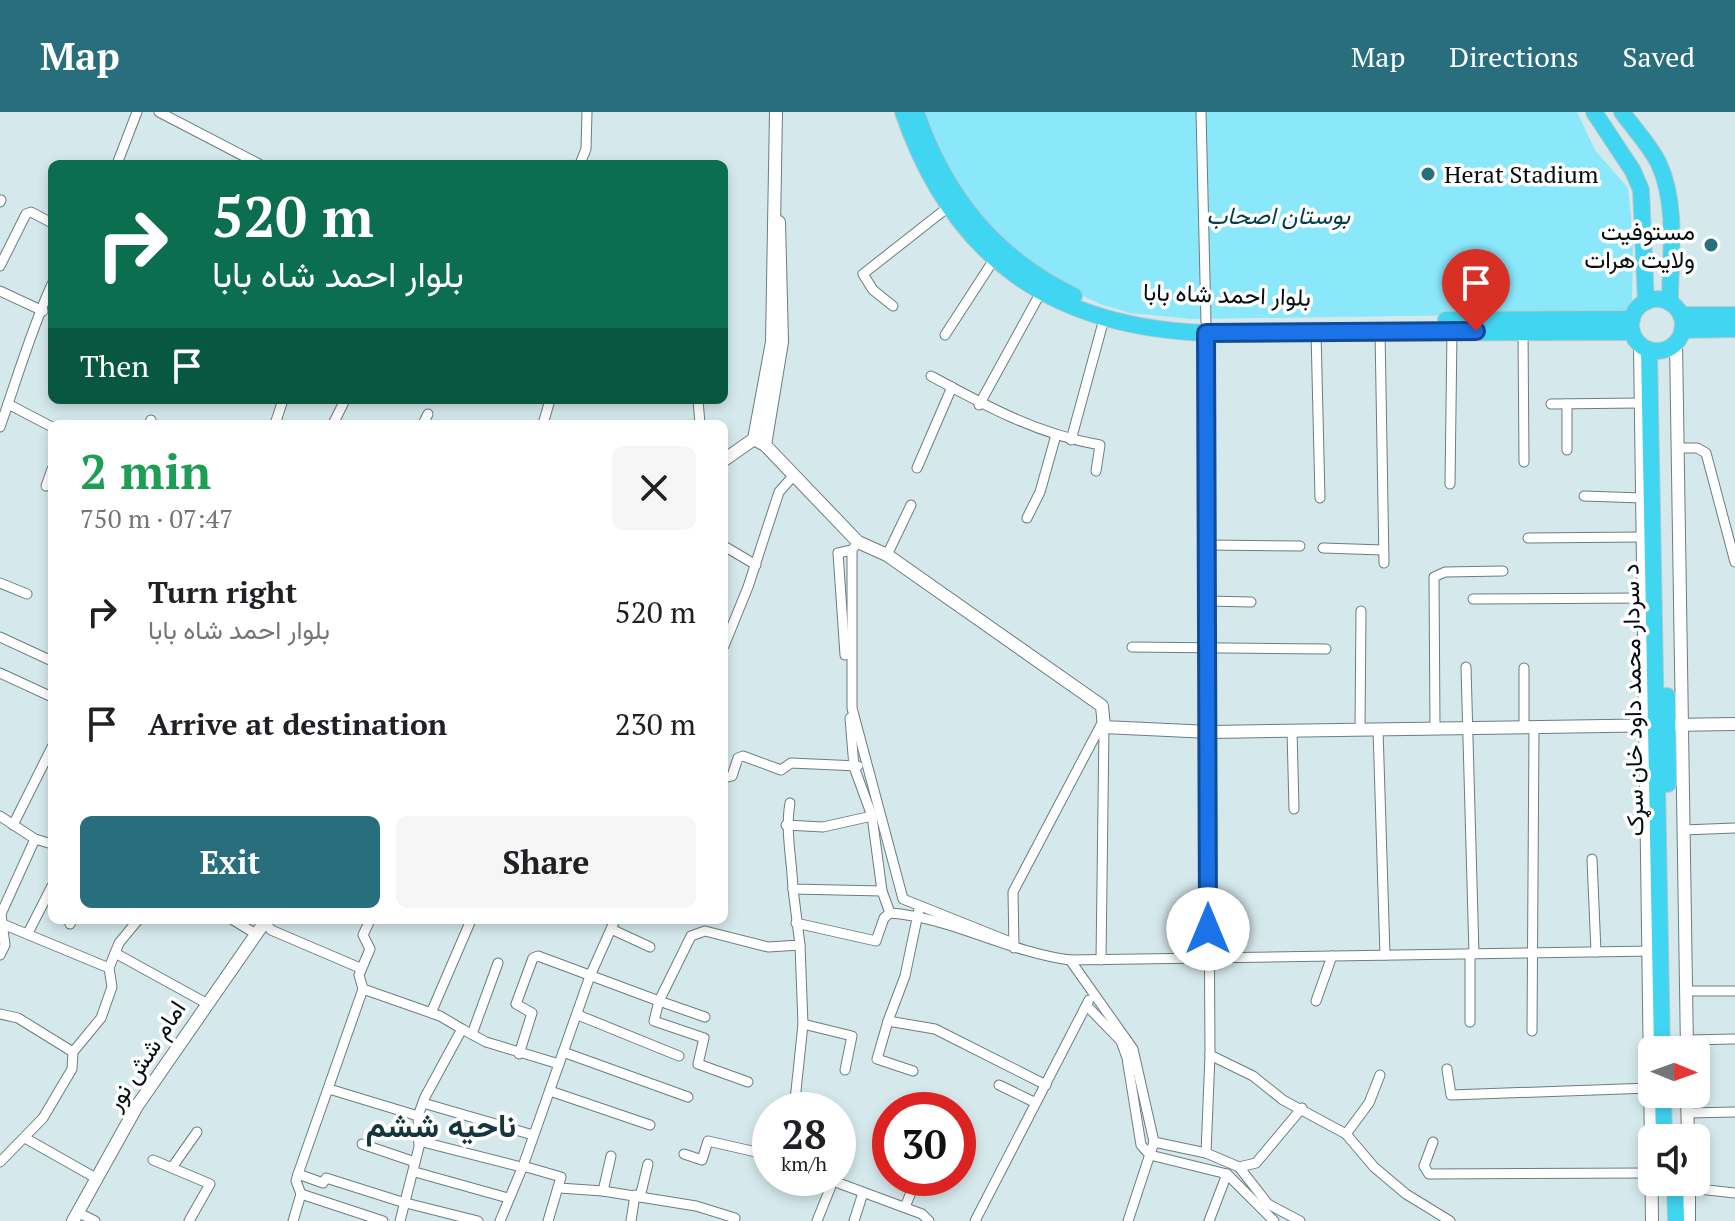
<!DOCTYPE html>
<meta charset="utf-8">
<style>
body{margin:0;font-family:"PT Serif",Vazirmatn,serif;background:#f6f6f6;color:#202124;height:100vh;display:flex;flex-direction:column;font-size:30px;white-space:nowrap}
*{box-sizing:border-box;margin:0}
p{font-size:26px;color:#757577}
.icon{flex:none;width:44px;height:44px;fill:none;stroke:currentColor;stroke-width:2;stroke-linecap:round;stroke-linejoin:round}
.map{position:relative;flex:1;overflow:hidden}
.panel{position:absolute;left:48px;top:308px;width:680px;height:504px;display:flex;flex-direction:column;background:#fff;border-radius:12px;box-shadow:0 4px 12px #0003}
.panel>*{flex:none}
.hud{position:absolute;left:48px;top:48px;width:680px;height:244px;border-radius:12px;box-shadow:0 4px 12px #0003;background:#0b6e4f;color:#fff;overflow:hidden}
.needle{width:52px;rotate:91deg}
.tools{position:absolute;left:1638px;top:924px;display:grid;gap:16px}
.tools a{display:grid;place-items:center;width:72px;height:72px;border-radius:12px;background:#fff;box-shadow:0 4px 12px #0003;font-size:40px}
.speed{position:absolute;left:752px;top:980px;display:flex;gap:16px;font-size:40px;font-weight:700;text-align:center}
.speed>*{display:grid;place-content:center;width:104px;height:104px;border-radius:50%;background:#fff;box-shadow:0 4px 12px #0003;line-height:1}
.speed small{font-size:20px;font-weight:400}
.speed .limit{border:12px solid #d22;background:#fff;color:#111}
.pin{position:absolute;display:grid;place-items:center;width:68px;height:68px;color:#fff;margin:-82px -34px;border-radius:50% 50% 50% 0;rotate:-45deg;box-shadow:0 0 8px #0007}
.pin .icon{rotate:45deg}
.me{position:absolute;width:88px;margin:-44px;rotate:0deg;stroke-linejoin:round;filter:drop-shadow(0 0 6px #0008)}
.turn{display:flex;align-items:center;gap:28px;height:168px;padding:0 32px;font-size:36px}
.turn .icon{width:104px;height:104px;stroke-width:2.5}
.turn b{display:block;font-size:56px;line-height:68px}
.then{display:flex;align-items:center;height:76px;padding:0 32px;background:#0003;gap:16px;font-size:30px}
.round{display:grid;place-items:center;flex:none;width:84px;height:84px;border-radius:12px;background:#f6f6f6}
.headline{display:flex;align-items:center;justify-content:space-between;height:136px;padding:0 32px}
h1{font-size:48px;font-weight:700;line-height:60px;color:#1e9e55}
.button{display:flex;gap:16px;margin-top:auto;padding:16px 32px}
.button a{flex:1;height:92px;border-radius:12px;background:#286e7c;color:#fff;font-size:32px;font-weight:700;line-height:92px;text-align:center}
.button a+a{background:#f6f6f6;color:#202124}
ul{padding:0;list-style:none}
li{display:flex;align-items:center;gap:24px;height:112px;padding:0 32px}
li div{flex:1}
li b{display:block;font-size:30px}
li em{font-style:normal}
header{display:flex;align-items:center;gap:48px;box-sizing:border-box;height:112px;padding:0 40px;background:#286e7c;color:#fff}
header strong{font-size:38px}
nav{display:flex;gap:44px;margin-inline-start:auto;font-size:28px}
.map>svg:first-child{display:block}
</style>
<header>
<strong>Map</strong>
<nav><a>Map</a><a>Directions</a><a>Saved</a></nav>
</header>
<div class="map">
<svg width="1735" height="1109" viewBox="0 0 1735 1109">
<rect width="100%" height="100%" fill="#d5e9ed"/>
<!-- green -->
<polygon fill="#8be8fb" points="922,0 1577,0 1595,38 1628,76 1633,125 1632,188 1626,198 1614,201 1192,207 1130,201 1100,192 1049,168 970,100"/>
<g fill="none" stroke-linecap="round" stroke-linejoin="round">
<!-- street casing -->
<g stroke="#6b7d81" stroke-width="11">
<g id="street">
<polyline points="159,0 259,52"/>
<polyline points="1201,0 1206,210"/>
<polyline points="117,52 137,0"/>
<polyline points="580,52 586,37 587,0"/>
<polyline points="0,90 1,88"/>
<polyline points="0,154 26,102 31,100 52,111"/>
<polyline points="0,179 43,199"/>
<polyline points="893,194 873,178 863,162 947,96"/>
<polyline points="1380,219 1384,451"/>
<polyline points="1523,219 1524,350"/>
<polyline points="1316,220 1320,386"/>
<polyline points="1206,221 1210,943 1206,1041"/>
<polyline points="945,223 995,146"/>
<path d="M931,264C986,294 1037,322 1100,333L1096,359"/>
<polyline points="698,288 700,312"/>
<polyline points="8,292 52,315"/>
<polyline points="1551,292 1640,291"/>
<polyline points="1567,292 1567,338"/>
<polyline points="979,293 1041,180"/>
<polyline points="149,312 151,308"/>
<polyline points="275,312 283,288"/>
<polyline points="338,312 334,310 345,288"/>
<polyline points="423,312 428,302"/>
<polyline points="543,312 550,288"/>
<path d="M0,315C17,267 31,218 52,172"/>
<polyline points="1071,328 1104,207"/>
<polyline points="1677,336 1697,336 1706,341 1735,450"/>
<polyline points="917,356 952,275"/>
<polyline points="1450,372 1452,219"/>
<polyline points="46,374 52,357"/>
<polyline points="1584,384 1642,386"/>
<polyline points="1027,406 1040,380 1056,323"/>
<polyline points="1528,426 1642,425"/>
<polyline points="858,430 852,438 852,596 903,787 1008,829"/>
<polyline points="1208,433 1300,434"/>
<polyline points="724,434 756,453"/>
<polyline points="1323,436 1383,438"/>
<polyline points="887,443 911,393"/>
<polyline points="0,471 27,482"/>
<polyline points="1473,487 1643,486"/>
<polyline points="1208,489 1251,490"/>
<polyline points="0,525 52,549"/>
<polyline points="724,534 748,475 779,380 794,363"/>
<polyline points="1132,535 1326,537"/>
<polyline points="845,543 838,441 852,438"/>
<polyline points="1466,555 1474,842"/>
<polyline points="1524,556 1524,615"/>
<polyline points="0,561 52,585"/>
<polyline points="850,606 854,655 872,704 882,779 890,801"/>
<polyline points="1435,616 1434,465 1445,460 1503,459"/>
<polyline points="1360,617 1361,499"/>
<polyline points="1378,617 1385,843"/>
<polyline points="1292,618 1294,697"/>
<polyline points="724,666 732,664 738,646 743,644 781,658 791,651 858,654"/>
<path d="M790,691C785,719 792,748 793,777L882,779"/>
<polyline points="0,704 35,727 52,732"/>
<polyline points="13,713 52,635"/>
<polyline points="786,713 823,715 872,704"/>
<polyline points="1683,718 1735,716"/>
<polyline points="1592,747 1596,840"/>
<polyline points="233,808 256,822"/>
<polyline points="265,810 271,818 360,856"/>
<path d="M796,811L876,829L884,806L890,801C949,805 1008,840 1070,848L1653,839"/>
<polyline points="70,812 72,808"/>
<polyline points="5,813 109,856"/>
<polyline points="611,817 650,835"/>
<polyline points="28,821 52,774"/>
<polyline points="1014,836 1013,780 1102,611"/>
<polyline points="115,841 206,891"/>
<polyline points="1470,842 1470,910"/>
<polyline points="0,843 5,833 1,802 35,727"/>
<polyline points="1070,848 1133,937 1154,1030 1128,1109"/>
<polyline points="1101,848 1104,615"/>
<polyline points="363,877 440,904 462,917"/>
<polyline points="1686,879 1735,879"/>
<polyline points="1316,889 1332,844"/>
<polyline points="1087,894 1121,929 1127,946 1141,1033 1150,1043 1227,1062 1274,1109"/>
<polyline points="431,901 471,808"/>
<polyline points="0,902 18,906 73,940"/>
<polyline points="578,903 679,944"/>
<polyline points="705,905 659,889 691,824 705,819 768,835 800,833 793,777"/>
<polyline points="888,909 905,864 919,797"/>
<polyline points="803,912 852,924 845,958"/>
<polyline points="1532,919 1534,615"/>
<polyline points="472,922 498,851"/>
<polyline points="1687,928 1735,927"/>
<polyline points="563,940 688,985"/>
<polyline points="519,942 532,901 516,892 533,846 538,844 659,889 654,909 704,926 698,952 748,970"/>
<polyline points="1210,943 1253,964 1283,988 1346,1022 1374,1055 1406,1082 1450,1109"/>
<polyline points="1447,957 1451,983 1650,976"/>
<polyline points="913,959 877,947 888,909 935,917 1046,973"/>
<polyline points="999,973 1034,990"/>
<polyline points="329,977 418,1004"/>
<polyline points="550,979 650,1013"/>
<polyline points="423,991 533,1023"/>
<polyline points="794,998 803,912 800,833"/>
<polyline points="1688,1001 1735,1000"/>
<polyline points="1346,1022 1369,991 1380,963"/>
<polyline points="25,1026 94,1065"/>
<polyline points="419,1029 521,1055"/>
<polyline points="1154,1030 1206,1041 1239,1055 1268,1092 1300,1109"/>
<polyline points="1433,1030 1424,1054 1429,1062 1652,1061"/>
<polyline points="362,1032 415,1050"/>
<polyline points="684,1042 702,1048 708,1029 756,1040 770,1019"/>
<polyline points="838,1047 838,1059"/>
<polyline points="153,1048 210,1072 189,1109"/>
<polyline points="0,1050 43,1006 72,957 73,940 101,906 112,875 109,856 119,831 138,808"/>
<polyline points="173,1054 197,1020"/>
<polyline points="1239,1055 1256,1051 1302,996"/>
<polyline points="415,1060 508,1086"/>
<polyline points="298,1062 363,877 359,863 370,837 363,823 370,808"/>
<polyline points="834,1066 833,1069 922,1102 929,1109"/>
<polyline points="559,1076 603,1079 611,1044"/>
<polyline points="1689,1076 1735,1081"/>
<polyline points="603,1079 640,1085 648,1052"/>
<polyline points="301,1082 383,1109"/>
<polyline points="640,1085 696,1094 735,1106 734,1109"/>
<polyline points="905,1095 917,1066"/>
<polyline points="77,1100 95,1109"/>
<polyline points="293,1109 301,1082 296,1069 298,1062 323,1071 326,1066 402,1090 478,1109"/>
<polyline points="400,1109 419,1035 418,1004 425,985 462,917 486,930 559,952"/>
<polyline points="500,1109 523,1054"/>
<polyline points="548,1109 561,1065 523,1054 590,864 615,808"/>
<polyline points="631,1109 635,1083"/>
<polyline points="817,1109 833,1069"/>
<polyline points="854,1109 863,1081"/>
<polyline points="975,1109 1089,888"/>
<polyline points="1209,1109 1227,1062"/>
</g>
</g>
<!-- secondary casing -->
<g stroke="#6b7d81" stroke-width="14">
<g id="secondary">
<polyline points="1676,231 1687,938"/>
<polyline points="1640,233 1652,1109"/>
<polyline points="754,327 772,230 776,0"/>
<polyline points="765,333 782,230 779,110"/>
<polyline points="724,348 754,327 765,333 858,430 887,443 1102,594 1104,615 1210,620 1735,612"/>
<polyline points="1687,982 1688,1026"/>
<polyline points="1689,1070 1689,1109"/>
<polyline points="73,1109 137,994 266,808"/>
</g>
</g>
<!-- highway casing -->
<g stroke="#c3c5c5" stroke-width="18">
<g id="highway">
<path d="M903,0C953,146 1052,215 1206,221L1632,220"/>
<path d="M916,0C945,84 994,145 1074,184"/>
<polyline points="1594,0 1633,59 1641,78 1646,190"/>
<path d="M1622,0C1634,17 1650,33 1659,52C1678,93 1670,147 1670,191"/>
<circle cx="1657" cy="213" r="26"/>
<polyline points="1681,203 1735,203"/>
<polyline points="1446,208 1632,207"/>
<polyline points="1682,218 1735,217"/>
<polyline points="1649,238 1662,938"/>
<polyline points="1667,584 1668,672"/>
<polyline points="1663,982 1664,1026"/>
<polyline points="1675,1070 1676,1109"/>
</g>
</g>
<!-- street -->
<use href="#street" stroke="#fff" stroke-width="9"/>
<!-- secondary -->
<use href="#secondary" stroke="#fff" stroke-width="12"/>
<!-- highway -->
<use href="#highway" stroke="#40d5f0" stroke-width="16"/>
</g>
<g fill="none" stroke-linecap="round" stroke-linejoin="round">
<!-- route casing -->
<g stroke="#114b97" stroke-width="20">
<polyline id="route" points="1208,817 1206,221 1476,219"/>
</g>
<!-- route -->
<use href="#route" stroke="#1a73e8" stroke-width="14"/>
</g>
<!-- markers -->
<g fill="#286e7c" stroke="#fff" stroke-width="3">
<circle cx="1428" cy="62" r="8"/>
<circle cx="1711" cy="133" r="8"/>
</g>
<g text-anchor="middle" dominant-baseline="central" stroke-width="7" stroke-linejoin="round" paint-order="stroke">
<!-- poi labels -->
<g font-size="24" fill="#070e0f" stroke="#fff" text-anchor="start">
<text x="1444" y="62">Herat Stadium</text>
<text x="1695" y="119" text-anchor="end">مستوفیت<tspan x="1695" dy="28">ولایت هرات</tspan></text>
</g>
<!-- park labels -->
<g font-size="24" font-style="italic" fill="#003e49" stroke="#fff">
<text x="1278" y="103">بوستان اصحاب</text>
</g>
<!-- street labels -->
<g font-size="24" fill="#070e0f" stroke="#fff">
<text transform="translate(1227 182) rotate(2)">بلوار احمد شاه بابا</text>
<text transform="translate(1632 588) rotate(-91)">د سردار محمد داود خان سړک</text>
<text transform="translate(145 943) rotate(-57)">امام شش نور</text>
</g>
<!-- district labels -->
<g font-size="32" font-weight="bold" fill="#15363d" stroke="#fff">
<text x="441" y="1013">ناحیه ششم</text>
</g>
</g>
</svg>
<div class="tools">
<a><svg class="needle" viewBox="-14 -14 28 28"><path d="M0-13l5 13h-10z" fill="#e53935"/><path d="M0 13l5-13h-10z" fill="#757577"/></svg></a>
<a><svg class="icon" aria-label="sound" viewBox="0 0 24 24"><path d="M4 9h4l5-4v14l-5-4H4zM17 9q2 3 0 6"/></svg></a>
</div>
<div class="speed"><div>28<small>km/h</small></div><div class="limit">30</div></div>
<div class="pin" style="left:1476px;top:219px;background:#d93025"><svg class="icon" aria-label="arrive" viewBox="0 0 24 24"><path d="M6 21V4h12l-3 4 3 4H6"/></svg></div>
<svg class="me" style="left:1208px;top:817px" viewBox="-20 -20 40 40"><circle r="19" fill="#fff"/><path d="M0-13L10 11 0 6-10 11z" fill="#1a73e8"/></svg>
<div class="hud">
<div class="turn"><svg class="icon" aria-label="right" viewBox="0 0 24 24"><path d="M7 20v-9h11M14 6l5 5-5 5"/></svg><div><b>520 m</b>بلوار احمد شاه بابا</div></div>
<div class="then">Then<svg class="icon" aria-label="arrive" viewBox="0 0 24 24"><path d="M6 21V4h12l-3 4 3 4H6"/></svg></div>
</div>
<section class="panel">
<div class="headline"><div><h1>2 min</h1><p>750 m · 07:47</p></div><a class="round"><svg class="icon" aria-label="close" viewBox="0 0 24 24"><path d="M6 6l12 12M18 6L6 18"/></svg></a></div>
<ul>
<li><svg class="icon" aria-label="right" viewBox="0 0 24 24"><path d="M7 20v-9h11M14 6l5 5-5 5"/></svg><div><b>Turn right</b><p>بلوار احمد شاه بابا</p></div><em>520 m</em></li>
<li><svg class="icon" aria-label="arrive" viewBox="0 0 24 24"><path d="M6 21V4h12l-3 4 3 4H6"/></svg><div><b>Arrive at destination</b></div><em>230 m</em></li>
</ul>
<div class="button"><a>Exit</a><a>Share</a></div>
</section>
</div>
